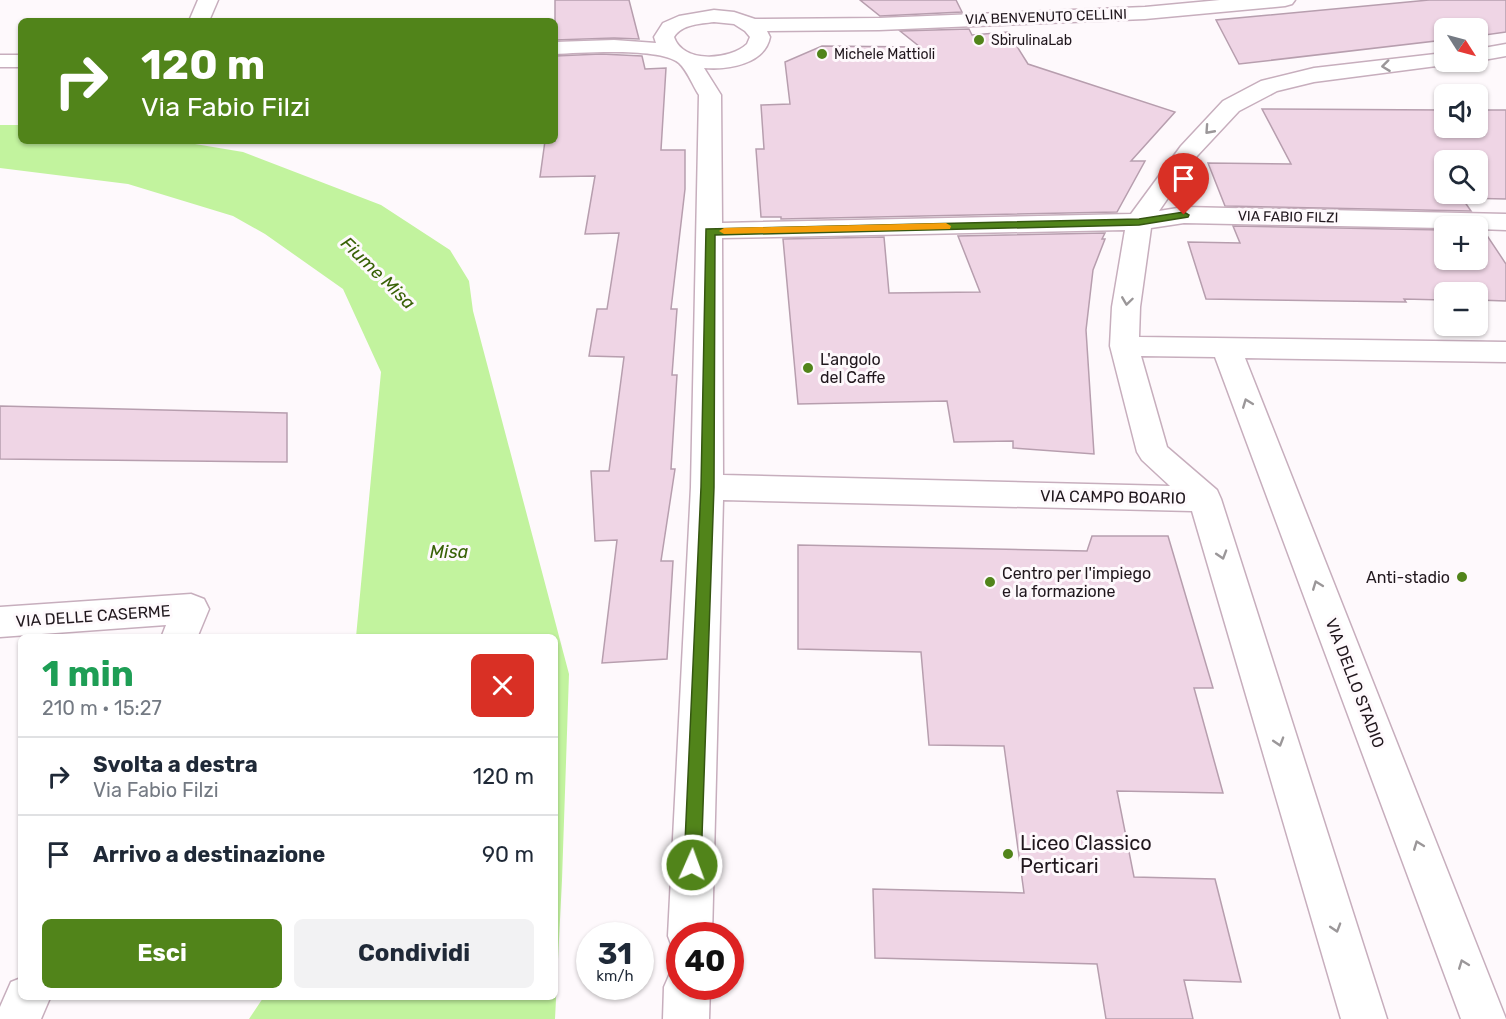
<!DOCTYPE html>
<html lang="it">
<meta charset="utf-8">
<style>
body{margin:0;font-family:Rubik,sans-serif;background:#f2f2f3;color:#1f2937;height:100vh;display:flex;flex-direction:column;font-size:22px;white-space:nowrap}
*{box-sizing:border-box;margin:0}
p{font-size:20px;color:#747a83}
.icon{flex:none;width:33px;height:33px;fill:none;stroke:currentColor;stroke-width:2;stroke-linecap:round;stroke-linejoin:round}
.map{position:relative;flex:1;overflow:hidden}
.sheet{position:absolute;left:18px;top:634px;width:540px;height:366px;display:flex;flex-direction:column;background:#fff;border-radius:9px;box-shadow:0 2px 4px #0004}
.sheet>*{flex:none}
.top-card{position:absolute;left:18px;top:18px;width:540px;height:126px;border-radius:9px;box-shadow:0 2px 4px #0004;background:#51841a;color:#fff;overflow:hidden}
.needle{width:39px;rotate:126deg}
.fabs{position:absolute;left:1434px;top:18px;display:grid;gap:12px}
.fabs a{display:grid;place-items:center;width:54px;height:54px;border-radius:9px;background:#fff;box-shadow:0 2px 4px #0004;font-size:30px}
.speed{position:absolute;left:576px;top:922px;display:flex;gap:12px;font-size:30px;font-weight:700;text-align:center}
.speed>*{display:grid;place-content:center;width:78px;height:78px;border-radius:50%;background:#fff;box-shadow:0 2px 4px #0004;line-height:1}
.speed small{font-size:15px;font-weight:400}
.speed .limit{border:9px solid #d22;background:#fff;color:#111}
.pin{position:absolute;display:grid;place-items:center;width:51px;height:51px;color:#fff;margin:-62px -26px;border-radius:50% 50% 50% 0;rotate:-45deg;box-shadow:0 0 6px #0007}
.pin .icon{rotate:45deg}
.me{position:absolute;width:66px;margin:-33px;rotate:2deg;stroke-linejoin:round;filter:drop-shadow(0 0 4px #0008)}
.turn{display:flex;align-items:center;gap:21px;height:126px;padding:0 24px;font-size:27px}
.turn .icon{width:78px;height:78px;stroke-width:2.5}
.turn b{display:block;font-size:42px;line-height:51px}
.round{display:grid;place-items:center;flex:none;width:63px;height:63px;border-radius:9px;background:#f2f2f3}
.headline{display:flex;align-items:center;justify-content:space-between;height:102px;padding:0 24px}
h1{font-size:36px;font-weight:700;line-height:45px;color:#1e9e55}
.primary-button{display:flex;gap:12px;margin-top:auto;padding:12px 24px}
.primary-button a{flex:1;height:69px;border-radius:9px;background:#51841a;color:#fff;font-size:24px;font-weight:700;line-height:69px;text-align:center}
.primary-button a+a{background:#f2f2f3;color:#1f2937}
ul{padding:0;list-style:none}
li{display:flex;align-items:center;gap:18px;height:78px;padding:0 24px;border-top:2px solid #e0e1e3}
li div{flex:1}
li b{display:block;font-size:22px}
li em{font-style:normal}
.map>svg:first-child{display:block}
</style>
<div class="map">
<svg width="1506" height="1019" viewBox="0 0 1506 1019">
<rect width="100%" height="100%" fill="#fef9fc"/>
<!-- water -->
<polygon fill="#c2f39e" points="0,125 21,125 21,141 177,141 243,152 381,205 450,250 469,281 473,311 569,674 562,880 555,1019 249,1019 263,998 555,998 555,638 356,637 381,372 343,289 265,234 233,216 128,184 0,168"/>
<!-- building -->
<g fill="#efd5e5" stroke="#b79eae" stroke-width="1.5" fill-rule="evenodd">
<polygon points="555,0 629,0 639,39 614,38 555,40"/>
<polygon points="860,0 956,0 962,12 880,16"/>
<polygon points="1429,0 1506,0 1506,32 1478,36 1478,28 1444,28 1444,40 1239,64 1216,20"/>
<polygon points="969,29 972,35 1008,32 1028,64 1175,112 1131,161 1145,161 1117,212 781,219 781,217 761,217 756,149 764,149 761,105 790,104 785,62 822,46 920,47 900,31"/>
<polygon points="601,54 642,56 645,69 666,68 661,150 685,150 685,189 671,309 677,309 672,375 677,375 671,469 675,469 661,561 673,561 667,659 602,663 617,540 595,541 591,471 609,471 624,357 589,356 597,309 607,309 619,233 585,234 595,176 540,177 545,141 555,141 555,56"/>
<path d="M1262,109L1444,110V128H1478V110H1506V199L1462,198L1471,211L1225,206L1208,163L1291,164ZM1444,160H1478V194H1444Z"/>
<polygon points="1233,226 1444,230 1444,260 1478,260 1478,231 1484,231 1506,264 1506,301 1478,300 1478,292 1444,292 1444,300 1404,299 1406,302 1206,299 1188,242 1240,243"/>
<polygon points="1105,233 1102,239 1105,239 1093,270 1086,330 1094,454 1013,448 1013,441 954,442 947,401 798,404 783,239 884,237 889,293 980,292 958,236"/>
<polygon points="0,406 287,413 287,462 0,459"/>
<polygon points="1092,536 1168,536 1213,688 1194,688 1223,793 1117,791 1134,877 1215,879 1241,982 1184,980 1193,1019 1106,1019 1097,964 875,958 873,889 1024,893 1004,746 929,745 921,652 798,649 798,545 1087,551"/>
</g>
<g fill="none" stroke-linecap="round" stroke-linejoin="round">
<!-- minor casing -->
<g stroke="#c7aebd" stroke-width="3">
<g id="minor">
<polygon points="198,0 218,0 209,21 189,21"/>
<path d="M1220,0H1295L1292,4L1285,6L1145,19L879,30L767,31L770,37C765,64 728,70 704,68L721,95L722,223L1131,214L1181,146L1223,101L1261,81L1314,68L1444,53V62H1453L1452,64L1314,82L1277,91L1239,111L1197,156L1159,211L1184,207L1506,214V230L1478,229V226H1444V228L1184,223L1151,228L1140,307L1139,337L1506,342V362L1245,358L1506,1019H1461L1215,357L1141,356L1167,447L1217,490L1221,499L1387,1019H1341L1192,511L723,500L712,936H680V954L674,952L668,936L691,487L699,95C693,86 687,70 679,63C659,47 582,53 555,54V42L614,40L656,43L654,37L663,23L679,16L714,10L734,12L755,19L879,18L1145,7ZM714,22L734,24L745,31L750,37L747,44C730,60 683,64 674,37C682,24 700,24 714,22ZM1125,230L1112,307L1110,346L1137,452L1142,460L1170,486L723,475L722,238Z"/>
<polygon points="1506,44 1506,56 1478,61 1478,49"/>
<rect x="0" y="55" width="21" height="12"/>
<polygon points="191,594 204,599 209,609 197,638 161,638 166,625 0,637 0,607"/>
<polygon points="680,967 680,987 710,987 709,1019 663,1019 664,987 671,971"/>
<polygon points="21,978 21,998 50,998 41,1019 0,1019 0,1007 11,982"/>
</g>
</g>
<!-- minor -->
<use href="#minor" fill="#fff" fill-rule="evenodd"/>
</g>
<!-- one-way arrows -->
<defs><path id="oneway-chevron" d="M-2-3.5L2.5 0L-2 3.5" fill="none" stroke-width="1.6" stroke-linecap="round" stroke-linejoin="round" transform="scale(1.5)"/></defs>
<g stroke="#9b9799">
<use href="#oneway-chevron" transform="translate(1386 66) rotate(173)"/>
<use href="#oneway-chevron" transform="translate(1209 130) rotate(132)"/>
<use href="#oneway-chevron" transform="translate(1127 301) rotate(98)"/>
<use href="#oneway-chevron" transform="translate(1247 403) rotate(-111)"/>
<use href="#oneway-chevron" transform="translate(1222 555) rotate(73)"/>
<use href="#oneway-chevron" transform="translate(1317 585) rotate(-111)"/>
<use href="#oneway-chevron" transform="translate(1279 742) rotate(73)"/>
<use href="#oneway-chevron" transform="translate(1418 845) rotate(-111)"/>
<use href="#oneway-chevron" transform="translate(1336 928) rotate(73)"/>
<use href="#oneway-chevron" transform="translate(1463 964) rotate(-111)"/>
</g>
<!-- route -->
<polygon fill="#51841a" stroke="#355611" stroke-width="1.5" points="1184,212 1189,215 1188,217 1139,225 715,235 714,487 701,865 698,871 692,874 686,871 684,865 701,487 706,229 1139,219"/>
<!-- slow -->
<polygon fill="#f59e0b" points="946,223 951,226 950,229 724,234 719,231 724,228"/>
<!-- markers -->
<g fill="#51841a" stroke="#fef9fc" stroke-width="2">
<circle cx="979" cy="40" r="6"/>
<circle cx="822" cy="54" r="6"/>
<circle cx="808" cy="368" r="6"/>
<circle cx="1462" cy="577" r="6"/>
<circle cx="990" cy="582" r="6"/>
<circle cx="1008" cy="854" r="6"/>
</g>
<g text-anchor="middle" dominant-baseline="central" stroke-width="6" stroke-linejoin="round" paint-order="stroke">
<!-- far-street labels -->
<g font-size="14" fill="#20171d" stroke="#fef9fc">
<text transform="translate(1046 17) rotate(-2)">VIA BENVENUTO CELLINI</text>
<text transform="translate(1288 217) rotate(1)">VIA FABIO FILZI</text>
</g>
<!-- far-poi labels -->
<g font-size="14" fill="#20171d" stroke="#fef9fc" text-anchor="start">
<text x="991" y="40">SbirulinaLab</text>
<text x="834" y="54">Michele Mattioli</text>
</g>
<!-- poi labels -->
<g font-size="16" fill="#20171d" stroke="#fef9fc" text-anchor="start">
<text x="820" y="359">L'angolo<tspan x="820" dy="18">del Caffe</tspan></text>
<text x="1002" y="573">Centro per l'impiego<tspan x="1002" dy="18">e la formazione</tspan></text>
<text x="1450" y="577" text-anchor="end">Anti-stadio</text>
</g>
<!-- street labels -->
<g font-size="16" fill="#20171d" stroke="#fef9fc">
<text transform="translate(1113 497) rotate(1)">VIA CAMPO BOARIO</text>
<text transform="translate(93 616) rotate(-4)">VIA DELLE CASERME</text>
<text transform="translate(1355 683) rotate(69)">VIA DELLO STADIO</text>
</g>
<!-- water labels -->
<g font-size="18" font-style="italic" fill="#386106" stroke="#fef9fc">
<text transform="translate(378 273) rotate(44)">Fiume Misa</text>
<text x="449" y="552">Misa</text>
</g>
<!-- near-poi labels -->
<g font-size="20" fill="#20171d" stroke="#fef9fc" text-anchor="start">
<text x="1020" y="843">Liceo Classico<tspan x="1020" dy="23">Perticari</tspan></text>
</g>
</g>
</svg>
<div class="fabs">
<a><svg class="needle" viewBox="-14 -14 28 28"><path d="M0-13l5 13h-10z" fill="#e53935"/><path d="M0 13l5-13h-10z" fill="#747a83"/></svg></a>
<a><svg class="icon" aria-label="sound" viewBox="0 0 24 24"><path d="M4 9h4l5-4v14l-5-4H4zM17 9q2 3 0 6"/></svg></a>
<a><svg class="icon" aria-label="search" viewBox="0 0 24 24"><circle cx="10" cy="10" r="6"/><path d="M15 15l6 6"/></svg></a>
<a>+</a>
<a>−</a>
</div>
<div class="speed"><div>31<small>km/h</small></div><div class="limit">40</div></div>
<div class="pin" style="left:1184px;top:215px;background:#d93025"><svg class="icon" aria-label="arrive" viewBox="0 0 24 24"><path d="M6 21V4h12l-3 4 3 4H6"/></svg></div>
<svg class="me" style="left:692px;top:865px" viewBox="-20 -20 40 40"><circle r="17" fill="#51841a" stroke="#fff" stroke-width="3"/><path d="M0-11L8 9 0 5-8 9z" fill="#fff"/></svg>
<div class="top-card">
<div class="turn"><svg class="icon" aria-label="right" viewBox="0 0 24 24"><path d="M7 20v-9h11M14 6l5 5-5 5"/></svg><div><b>120 m</b>Via Fabio Filzi</div></div>
</div>
<section class="sheet">
<div class="headline"><div><h1>1 min</h1><p>210 m · 15:27</p></div><a class="round" style="background:#d93025;color:#fff"><svg class="icon" aria-label="close" viewBox="0 0 24 24"><path d="M6 6l12 12M18 6L6 18"/></svg></a></div>
<ul>
<li><svg class="icon" aria-label="right" viewBox="0 0 24 24"><path d="M7 20v-9h11M14 6l5 5-5 5"/></svg><div><b>Svolta a destra</b><p>Via Fabio Filzi</p></div><em>120 m</em></li>
<li><svg class="icon" aria-label="arrive" viewBox="0 0 24 24"><path d="M6 21V4h12l-3 4 3 4H6"/></svg><div><b>Arrivo a destinazione</b></div><em>90 m</em></li>
</ul>
<div class="primary-button"><a>Esci</a><a>Condividi</a></div>
</section>
</div>
